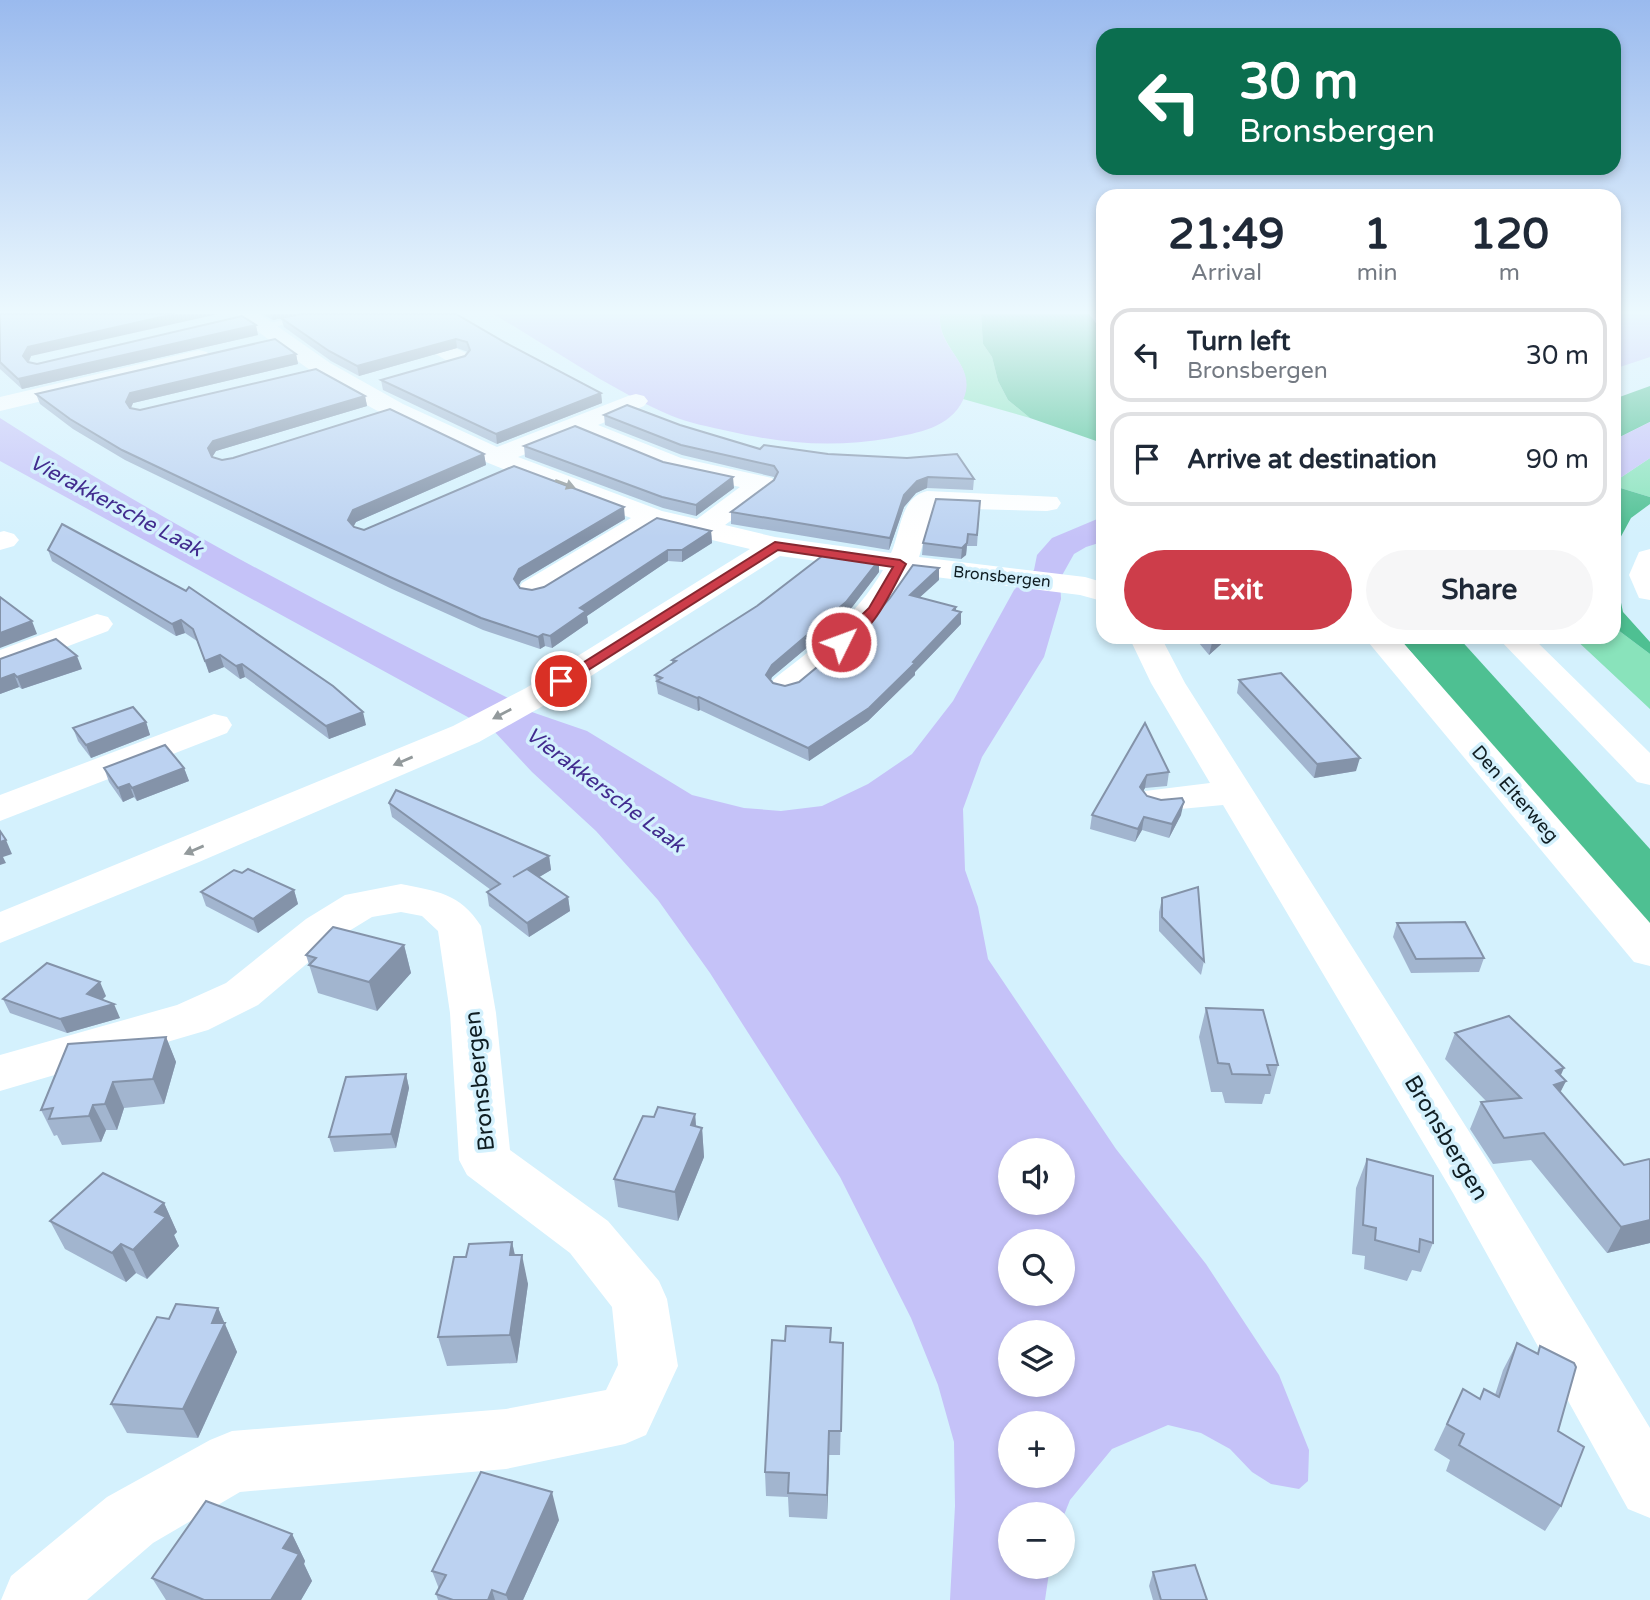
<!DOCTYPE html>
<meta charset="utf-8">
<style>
body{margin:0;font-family:"Varela Round",sans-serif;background:#f6f6f7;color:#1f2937;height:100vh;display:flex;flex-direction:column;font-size:26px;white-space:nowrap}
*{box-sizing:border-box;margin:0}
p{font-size:23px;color:#747a83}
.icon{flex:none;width:38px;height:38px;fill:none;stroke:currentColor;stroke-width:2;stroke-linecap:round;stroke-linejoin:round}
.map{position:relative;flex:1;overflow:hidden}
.panel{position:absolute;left:1096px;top:189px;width:525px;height:455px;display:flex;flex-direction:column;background:#fff;border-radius:21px;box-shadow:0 4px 10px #0003}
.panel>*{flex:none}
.guide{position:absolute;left:1096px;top:28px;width:525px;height:147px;border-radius:21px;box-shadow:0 4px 10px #0003;background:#0b6e4f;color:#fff;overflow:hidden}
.tools{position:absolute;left:998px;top:1138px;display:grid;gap:14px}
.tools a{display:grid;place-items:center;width:77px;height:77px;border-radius:50%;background:#fff;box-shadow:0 4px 10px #0003;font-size:35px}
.pin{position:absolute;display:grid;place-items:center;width:60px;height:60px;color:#fff;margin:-30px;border:4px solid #fff;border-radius:50%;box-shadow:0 2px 7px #0007}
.me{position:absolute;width:77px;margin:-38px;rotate:48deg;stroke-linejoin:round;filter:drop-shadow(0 0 5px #0008)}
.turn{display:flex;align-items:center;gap:24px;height:147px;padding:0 28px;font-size:32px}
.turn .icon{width:91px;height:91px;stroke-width:2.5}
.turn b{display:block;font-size:49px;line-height:60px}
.eta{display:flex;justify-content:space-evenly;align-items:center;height:119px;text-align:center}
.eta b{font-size:42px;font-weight:800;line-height:49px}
.action{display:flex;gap:14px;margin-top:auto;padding:14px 28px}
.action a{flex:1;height:80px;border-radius:42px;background:#cd3d4a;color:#fff;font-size:28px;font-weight:800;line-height:80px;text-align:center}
.action a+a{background:#f6f6f7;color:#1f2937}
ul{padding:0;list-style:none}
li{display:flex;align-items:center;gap:21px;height:94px;margin:0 14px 10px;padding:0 14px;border:4px solid #e0e1e3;border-radius:21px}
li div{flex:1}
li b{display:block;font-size:26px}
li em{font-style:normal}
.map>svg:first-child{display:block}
</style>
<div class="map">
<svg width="1650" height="1600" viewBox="0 0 1650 1600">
<rect width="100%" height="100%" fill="#d4f1fd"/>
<!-- green -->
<g fill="#89e3bb">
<path d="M940,314H981L983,344L992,357L998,381L1008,400L1030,418L963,399C977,363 937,350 940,314Z"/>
<polygon points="1650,458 1650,497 1614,486 1614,482"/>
<polygon points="1614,627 1650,654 1650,709 1573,637 1614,637"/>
</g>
<!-- forest -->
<g fill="#4ec092">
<polygon points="981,314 1089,314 1102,331 1102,443 1030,418 1008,400 998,381 992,357 983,344"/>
<polygon points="1650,386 1650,422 1614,440 1614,399"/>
<polygon points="1614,486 1650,497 1650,504 1631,518 1618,542 1614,570 1623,612 1650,642 1650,654 1614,627"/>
<polygon points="1398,637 1458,637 1650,849 1650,928"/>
</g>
<!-- water -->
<g fill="#c5c2f8" fill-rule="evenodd">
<path d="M493,314H940C936,350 979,364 963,400C950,428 917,433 891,438C833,448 785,444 728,431C710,427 689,423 672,416C609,389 552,348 493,314Z"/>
<polygon points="1614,314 1650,315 1650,357 1614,369"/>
<path d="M0,418C164,524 339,613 514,701L475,721L0,461Z"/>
<polygon points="1650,422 1650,458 1614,482 1614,440"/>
<path d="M1102,517V542L1086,547L1074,554L1060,579L1061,599L1044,657L982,757L963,809L965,870L978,907L988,959L1116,1149L1206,1264L1279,1375L1309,1450L1308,1481L1299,1489L1271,1484L1252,1472L1230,1449L1201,1433L1168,1425L1112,1449L1070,1500L1062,1520V1514H1010V1566H1050L1045,1600H950L955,1506L954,1442L938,1385L911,1318L840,1177L710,973L658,900L596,831L532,772L492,729L526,710L587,731L692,795L744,808L781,811L822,806L868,784L912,754L953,701L1014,590L1034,570L1037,555L1052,538ZM1010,1150H1062V1202H1010ZM1010,1241H1062V1293H1010ZM1010,1332H1062V1384H1010ZM1010,1423H1062V1475H1010Z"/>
</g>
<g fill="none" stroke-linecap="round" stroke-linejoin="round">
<!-- service -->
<polygon fill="#fff" fill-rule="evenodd" points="309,314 330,314 264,329 258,326"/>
<!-- minor -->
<g fill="#fff" fill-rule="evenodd">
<path d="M237,314H260L330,363L403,404L497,447L628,396L636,394L644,396L648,401L644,406L598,425L681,458L772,478L776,484L772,490L725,525L775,537L891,553C901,532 900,497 927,491L1057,497L1061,503L1057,509L1047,511L934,508L919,557L1085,577L1102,582V601L1080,595L911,574C882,625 843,657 798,693L786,696L774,693L769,686L774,679C816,646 856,617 883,570L780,556L550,702L479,742L199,862L0,943V912L453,726L526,688L750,549L657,527L544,597L533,599L522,597L518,590L522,583L631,518C522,477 409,437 313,372C288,355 264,336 240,318ZM576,434L664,470L740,487L697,519L662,511L518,457Z"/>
<polygon points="1091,314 1102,314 1102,321 1095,319"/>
<path d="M442,341L488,364L491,369L488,374C470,378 450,362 434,353L431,348L434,343Z"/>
<polygon points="199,350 207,352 210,357 207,362 0,411 0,397"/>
<polygon points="4,531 14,534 19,540 14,546 0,550 0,532"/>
<polygon points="1650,549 1650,600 1639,598 1629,575 1639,552"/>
<polygon points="97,614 108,617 113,624 108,631 0,672 0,650"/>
<polygon points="1129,637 1161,637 1185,683 1489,1163 1650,1428 1650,1518 1628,1509 1453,1193 1223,805 1159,811 1145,807 1140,799 1145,791 1210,783 1151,683"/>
<polygon points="1364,637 1398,637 1650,923 1650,966 1634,962"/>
<polygon points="214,714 227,717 232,725 227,733 0,821 0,795"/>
<path d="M401,884C436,891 460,893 481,926L496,1013L510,1150L608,1221L659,1281L667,1299L678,1366L646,1435L625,1444L506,1469L240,1492L153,1543L87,1600H1L11,1576L107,1497L210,1440L232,1431L506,1409L606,1390L618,1365L612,1307L570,1253L467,1175L459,1160L450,1013L438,931L422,916L401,912L372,917L336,939L258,1005L208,1030L0,1091V1055L177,1005L226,983L306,919L345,895Z"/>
</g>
<!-- primary -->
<polygon fill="#fff" fill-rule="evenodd" points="1497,637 1532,637 1650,753 1650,785 1637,782"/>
</g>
<!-- wall -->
<g fill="#a2b5cf">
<polygon points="0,314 31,356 29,362 37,364 258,335 22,389 0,369"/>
<polygon points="263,314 299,314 273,320"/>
<polygon points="281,318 506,343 601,393 602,403 497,444 383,390 381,380 465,356 468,352 457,348 359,376 331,361 284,327"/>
<polygon points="296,354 298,364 133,403 131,408 140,410 365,396 367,406 216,451 212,457 222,460 484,454 486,465 356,522 353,527 364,530 625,519 521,581 518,586 520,588 532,590 544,587 711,531 712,543 682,562 668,561 587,616 588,623 552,648 545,646 540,649 483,630 392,589 125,460 73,429 40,404 36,394"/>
<polygon points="604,415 680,425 760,449 974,479 973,490 927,488 916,493 904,507 889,550 731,524 731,512 774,480 775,478 774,477 682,455 605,425"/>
<polygon points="524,446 663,462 734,488 696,516 663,508 525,457"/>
<polygon points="980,501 977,546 967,546 966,555 961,559 922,555 923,543"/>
<polygon points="62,524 366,725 329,739 245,677 240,679 224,667 209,673 197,641 185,633 176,636 52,561 48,550"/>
<polygon points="879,572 846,615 772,677 771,680 773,683 785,686 799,682 939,580 920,597 961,612 961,624 915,672 915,675 868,721 809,761 700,710 698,711 658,694 655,675 672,664 672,660"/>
<polygon points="1194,637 1229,637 1209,655"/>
<polygon points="0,659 82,669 22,689 19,687 0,694"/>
<polygon points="1239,680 1356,771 1314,778 1237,693"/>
<polygon points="146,722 150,735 91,758 78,741 73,728"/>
<polygon points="1145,723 1169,772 1167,786 1145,788 1143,791 1147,796 1181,815 1169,838 1142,830 1135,842 1090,829 1092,815"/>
<polygon points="104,768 184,768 189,781 137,801 134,797 123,802 109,782"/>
<polygon points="389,803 549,856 551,870 539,877 568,897 570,911 529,937 489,906 487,892 491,890 392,817"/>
<polygon points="242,873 294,890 298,904 258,933 206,906 201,892"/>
<polygon points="1162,898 1204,961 1201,975 1159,931 1159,912"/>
<polygon points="1397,923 1484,958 1479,972 1411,973 1393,937"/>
<polygon points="404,945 411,973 377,1011 318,993 306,955"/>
<polygon points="106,996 102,1000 120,1018 67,1033 10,1013 3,999"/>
<polygon points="1206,1008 1278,1065 1270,1094 1265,1094 1262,1104 1225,1103 1222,1092 1211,1092 1199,1037"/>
<polygon points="1455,1033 1560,1076 1566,1081 1560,1092 1650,1243 1607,1253 1531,1160 1493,1164 1470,1129 1481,1102 1487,1102 1445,1059"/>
<polygon points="166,1037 176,1062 164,1104 124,1108 117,1130 106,1130 101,1142 62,1145 57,1135 54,1136 41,1110"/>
<polygon points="406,1074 409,1088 396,1148 334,1152 329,1137"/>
<polygon points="695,1114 696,1127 702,1128 704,1157 678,1221 618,1207 614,1179 654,1117"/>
<polygon points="1367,1159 1433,1243 1421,1272 1412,1270 1407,1281 1364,1269 1365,1256 1352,1254 1356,1188"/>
<polygon points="164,1203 177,1232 174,1235 179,1246 147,1279 136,1273 126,1282 65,1249 50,1221"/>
<polygon points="512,1242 515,1255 528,1284 517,1363 447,1366 438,1337 466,1257"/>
<polygon points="218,1308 237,1352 198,1438 127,1433 111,1404 169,1319"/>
<polygon points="831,1328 831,1342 843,1343 840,1455 829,1455 827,1519 789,1517 788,1497 766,1496 765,1472 785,1341"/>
<polygon points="1517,1343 1537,1354 1540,1346 1558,1431 1561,1506 1545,1531 1446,1471 1450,1460 1434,1450 1463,1389 1479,1399 1484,1389 1495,1395 1503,1370"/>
<polygon points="559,1520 523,1600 438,1600 436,1594 439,1589 432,1571"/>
<polygon points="292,1534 305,1561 304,1564 312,1581 301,1600 166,1600 152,1578"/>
<polygon points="1153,1572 1207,1600 1153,1600 1149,1586"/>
</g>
<!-- shaded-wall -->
<g fill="#8493a9">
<polygon points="175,314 218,314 31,356 27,365 23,356 28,347"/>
<polygon points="271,314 299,314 273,320"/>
<polygon points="256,325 258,335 22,389 18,379"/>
<polygon points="456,339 457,348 359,376 357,366"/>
<polygon points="296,354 298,364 133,403 129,412 126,402 130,393"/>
<polygon points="601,393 602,403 497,444 496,434"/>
<polygon points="365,396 367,406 216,451 211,459 208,448 213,441"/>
<polygon points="484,454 486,465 356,522 351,531 348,520 353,510"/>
<polygon points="733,477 734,488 696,516 696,505"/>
<polygon points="928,477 927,488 916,493 904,507 889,550 890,538 904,495 917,481"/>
<polygon points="624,507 625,519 521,581 516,591 514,579 519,569"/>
<polygon points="711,531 712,543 682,562 682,550"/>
<polygon points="968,534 966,555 961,559 962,548"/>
<polygon points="668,550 668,561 587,616 588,623 552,648 550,636 580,608"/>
<polygon points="879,560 879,572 846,615 772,677 767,688 766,675 772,665"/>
<polygon points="939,568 939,580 909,607 910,595"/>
<polygon points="956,607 956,618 961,612 961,624 915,672 915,675 868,721 809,761 808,748 913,662"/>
<polygon points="181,620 185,633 176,636 172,624"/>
<polygon points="32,621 37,634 0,648 0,633"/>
<polygon points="543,634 545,646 540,649 538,637"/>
<polygon points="1218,637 1229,637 1209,655 1212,643"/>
<polygon points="220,655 224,667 209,673 205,661"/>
<polygon points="77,656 82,669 22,689 17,677"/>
<polygon points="242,664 245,677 240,679 236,666"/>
<polygon points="14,674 19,687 0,694 0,679"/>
<polygon points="699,697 700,710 698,711 697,698"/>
<polygon points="363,712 366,725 329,739 326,726"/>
<polygon points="146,722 150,735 91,758 86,745"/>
<polygon points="1360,758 1356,771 1314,778 1317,764"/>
<polygon points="184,768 189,781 137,801 132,788"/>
<polygon points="1147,775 1145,788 1138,800 1140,787"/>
<polygon points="129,784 134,797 123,802 118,788"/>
<polygon points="1184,802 1181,815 1169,838 1172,824"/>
<polygon points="1144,817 1142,830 1135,842 1138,829"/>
<polygon points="6,840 12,854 3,857 6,863 0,865 0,842"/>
<polygon points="549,856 551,870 516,891 513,877"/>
<polygon points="294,890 298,904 258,933 253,919"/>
<polygon points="568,897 570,911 529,937 527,923"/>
<polygon points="404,945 411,973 377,1011 369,982"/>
<polygon points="100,982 106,996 93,1008 87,994"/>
<polygon points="114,1004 120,1018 67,1033 60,1019"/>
<polygon points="166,1037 176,1062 164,1104 153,1079"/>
<polygon points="1564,1068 1557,1084 1566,1081 1553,1107 1556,1071"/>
<polygon points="406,1074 409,1088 396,1148 391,1134"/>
<polygon points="113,1082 124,1108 117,1130 105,1104"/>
<polygon points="93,1105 106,1130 101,1142 89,1116"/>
<polygon points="695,1114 697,1138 702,1128 704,1157 678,1221 675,1192 691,1125"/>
<polygon points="164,1203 177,1232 174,1235 179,1246 147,1279 133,1250 155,1212"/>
<polygon points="1650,1220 1650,1243 1607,1253 1621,1227"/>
<polygon points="512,1242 518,1271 510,1255"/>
<polygon points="121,1244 136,1273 126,1282 112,1253"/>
<polygon points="522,1255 528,1284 517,1363 510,1335"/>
<polygon points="218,1308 237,1352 198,1438 183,1409 212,1323"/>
<polygon points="829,1431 829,1455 827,1519 827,1495"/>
<polygon points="552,1492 559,1520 523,1600 508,1600 506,1595"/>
<polygon points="292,1534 305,1561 304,1564 312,1581 301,1600 271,1600 283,1548"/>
<polygon points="492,1590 495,1600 488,1600"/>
</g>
<!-- building -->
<g fill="#bcd2f1" stroke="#8493a9" stroke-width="2">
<polygon points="0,314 175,314 28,347 23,356 28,362 37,364 242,316 256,325 18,379 0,362"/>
<polygon points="301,314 456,314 506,343 601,393 496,434 381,380 465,356 470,350 467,342 456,339 357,366 329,351 281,318"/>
<polygon points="275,339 296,354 130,393 126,402 130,408 140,410 316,369 365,396 213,441 208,448 212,457 222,460 233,458 390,409 484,454 353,510 348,520 354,527 364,530 514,466 624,507 519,569 514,579 520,588 532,590 544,587 657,518 711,531 682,550 668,550 580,608 586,611 550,636 543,634 538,637 481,618 390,577 122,450 70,419 36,394"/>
<polygon points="627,405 680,425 760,449 764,445 828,454 907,458 957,454 974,479 928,477 917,481 904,495 890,538 731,512 774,480 778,472 774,466 681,445 604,415"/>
<polygon points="575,426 663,462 733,477 696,505 662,497 524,446"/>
<polygon points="936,499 980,501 977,535 968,534 967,543 962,548 923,543"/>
<polygon points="62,524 186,591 189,587 333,686 363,712 326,726 242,664 236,666 220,655 205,661 193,629 181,620 172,624 48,550"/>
<polygon points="826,553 879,560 846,602 772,665 766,675 773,683 785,686 799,682 863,629 890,598 913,565 939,568 910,595 956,607 953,610 961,612 913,662 915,663 869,708 808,748 699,697 697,698 657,681 662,678 655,675 676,661 672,660 757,606"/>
<polygon points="0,597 32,621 0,633"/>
<polygon points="1207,637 1218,637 1212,643"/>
<polygon points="56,639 77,656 17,677 14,674 0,679 0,659"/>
<polygon points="1281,673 1360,758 1317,764 1239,680"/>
<polygon points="133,707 146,722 86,745 73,728"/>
<polygon points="1145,723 1169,772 1147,775 1140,787 1147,796 1161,800 1182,798 1184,802 1172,824 1144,817 1138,829 1092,815"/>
<polygon points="165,745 184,768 132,788 129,784 118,788 104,768"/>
<polygon points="396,790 549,856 513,877 527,869 568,897 527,923 487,892 500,884 389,803"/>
<polygon points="0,831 6,840 0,842"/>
<polygon points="248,869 294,890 253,919 201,892 234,870 242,873"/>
<polygon points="1198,887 1204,961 1162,917 1162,898"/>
<polygon points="1465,922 1484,958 1416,959 1397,923"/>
<polygon points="333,927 404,945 369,982 309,965 316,958 306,955"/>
<polygon points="47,963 100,982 87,994 114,1004 60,1019 3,999"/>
<polygon points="1206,1008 1263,1010 1278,1065 1267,1065 1270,1075 1232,1074 1229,1064 1218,1063"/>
<polygon points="1509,1016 1564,1068 1556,1071 1566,1081 1554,1085 1624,1165 1649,1159 1650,1160 1650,1220 1621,1227 1544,1133 1504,1138 1481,1102 1521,1098 1455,1033"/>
<polygon points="166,1037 153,1079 113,1082 105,1104 93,1105 89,1116 49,1119 53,1108 41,1110 68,1044"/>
<polygon points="406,1074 391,1134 329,1137 346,1077"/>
<polygon points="658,1107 695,1114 691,1125 702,1128 675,1192 614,1179 643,1116 654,1117"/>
<polygon points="1367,1159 1433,1176 1433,1243 1420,1239 1419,1252 1375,1240 1376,1228 1363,1225"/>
<polygon points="103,1173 164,1203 155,1212 166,1217 133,1250 121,1244 112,1253 50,1221"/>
<polygon points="512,1242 510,1255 522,1255 510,1335 438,1337 454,1257 466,1257 469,1244"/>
<polygon points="176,1304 218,1308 212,1323 225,1323 183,1409 111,1404 157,1317 169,1319"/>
<polygon points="786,1326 831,1328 830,1342 843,1343 841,1431 829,1431 827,1495 788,1493 789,1473 765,1472 772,1340 785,1341"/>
<polygon points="1517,1343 1538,1354 1540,1346 1574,1363 1576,1367 1558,1431 1584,1447 1561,1506 1459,1445 1464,1434 1447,1424 1463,1389 1480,1399 1484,1389 1499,1397"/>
<polygon points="481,1472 552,1492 506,1595 492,1590 488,1600 453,1600 436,1594 446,1575 432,1571"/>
<polygon points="206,1501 292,1534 283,1548 299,1554 271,1600 204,1600 152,1578"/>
<polygon points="1195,1565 1207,1600 1161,1600 1153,1572"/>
</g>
<!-- one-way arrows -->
<defs><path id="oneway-solid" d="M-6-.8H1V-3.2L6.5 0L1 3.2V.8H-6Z" transform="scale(1.75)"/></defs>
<g fill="#939a9c">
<use href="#oneway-solid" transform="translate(565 484) rotate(20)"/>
<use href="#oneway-solid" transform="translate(502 714) rotate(152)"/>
<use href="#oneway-solid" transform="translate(403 761) rotate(157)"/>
<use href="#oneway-solid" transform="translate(194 850) rotate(157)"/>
</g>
<!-- sky -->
<linearGradient id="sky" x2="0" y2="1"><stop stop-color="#9abaee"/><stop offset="0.58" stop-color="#ecf9fe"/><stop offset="1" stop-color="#ecf9fe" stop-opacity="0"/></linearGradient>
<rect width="1650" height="538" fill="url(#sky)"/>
<!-- route -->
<path fill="#cd3d4a" stroke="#852830" stroke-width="2" d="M775,542L900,560L906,564C891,591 873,636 841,646L834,642L869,608L893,567L778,550L566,684L561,685L554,681Z"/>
<g text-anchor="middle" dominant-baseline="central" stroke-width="7" stroke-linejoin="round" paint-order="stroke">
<!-- far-street labels -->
<g font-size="16" fill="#101e23" stroke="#d4f1fd">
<text transform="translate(1002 577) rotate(6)">Bronsbergen</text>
</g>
<!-- street labels -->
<g font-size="19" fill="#101e23" stroke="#d4f1fd">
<text transform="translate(1515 794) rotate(49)">Den Elterweg</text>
</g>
<!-- water labels -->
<g font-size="21" font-style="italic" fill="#422c8f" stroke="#d4f1fd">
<text transform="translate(116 506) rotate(28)">Vierakkersche Laak</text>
<text transform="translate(605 790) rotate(37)">Vierakkersche Laak</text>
</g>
<!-- near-street labels -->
<g font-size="23" fill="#101e23" stroke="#d4f1fd">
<text transform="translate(480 1081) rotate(-96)">Bronsbergen</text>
<text transform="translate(1446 1138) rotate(59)">Bronsbergen</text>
</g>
</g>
</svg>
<div class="tools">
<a><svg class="icon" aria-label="sound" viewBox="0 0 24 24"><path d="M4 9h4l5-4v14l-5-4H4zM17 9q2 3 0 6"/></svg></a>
<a><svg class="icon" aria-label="search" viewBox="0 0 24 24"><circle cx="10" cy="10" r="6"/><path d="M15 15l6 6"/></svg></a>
<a><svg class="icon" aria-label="layers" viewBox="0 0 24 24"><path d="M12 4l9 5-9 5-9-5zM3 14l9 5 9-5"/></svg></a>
<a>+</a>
<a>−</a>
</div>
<div class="pin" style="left:561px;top:681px;background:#d93025"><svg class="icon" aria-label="arrive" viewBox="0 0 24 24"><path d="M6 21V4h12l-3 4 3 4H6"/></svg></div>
<svg class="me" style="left:841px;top:642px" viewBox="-20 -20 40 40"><circle r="17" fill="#cd3d4a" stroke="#fff" stroke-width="3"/><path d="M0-11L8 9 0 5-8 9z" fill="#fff"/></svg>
<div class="guide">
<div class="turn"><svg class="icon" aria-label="left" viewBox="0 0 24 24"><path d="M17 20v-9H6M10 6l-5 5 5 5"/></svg><div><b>30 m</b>Bronsbergen</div></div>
</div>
<section class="panel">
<div class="eta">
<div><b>21:49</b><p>Arrival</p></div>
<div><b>1</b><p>min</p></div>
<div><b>120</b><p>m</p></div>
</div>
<ul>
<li><svg class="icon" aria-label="left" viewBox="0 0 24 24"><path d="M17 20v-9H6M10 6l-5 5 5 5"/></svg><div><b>Turn left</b><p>Bronsbergen</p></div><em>30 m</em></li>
<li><svg class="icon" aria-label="arrive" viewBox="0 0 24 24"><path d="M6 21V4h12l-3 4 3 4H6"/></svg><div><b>Arrive at destination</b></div><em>90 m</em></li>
</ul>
<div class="action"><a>Exit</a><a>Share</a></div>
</section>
</div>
